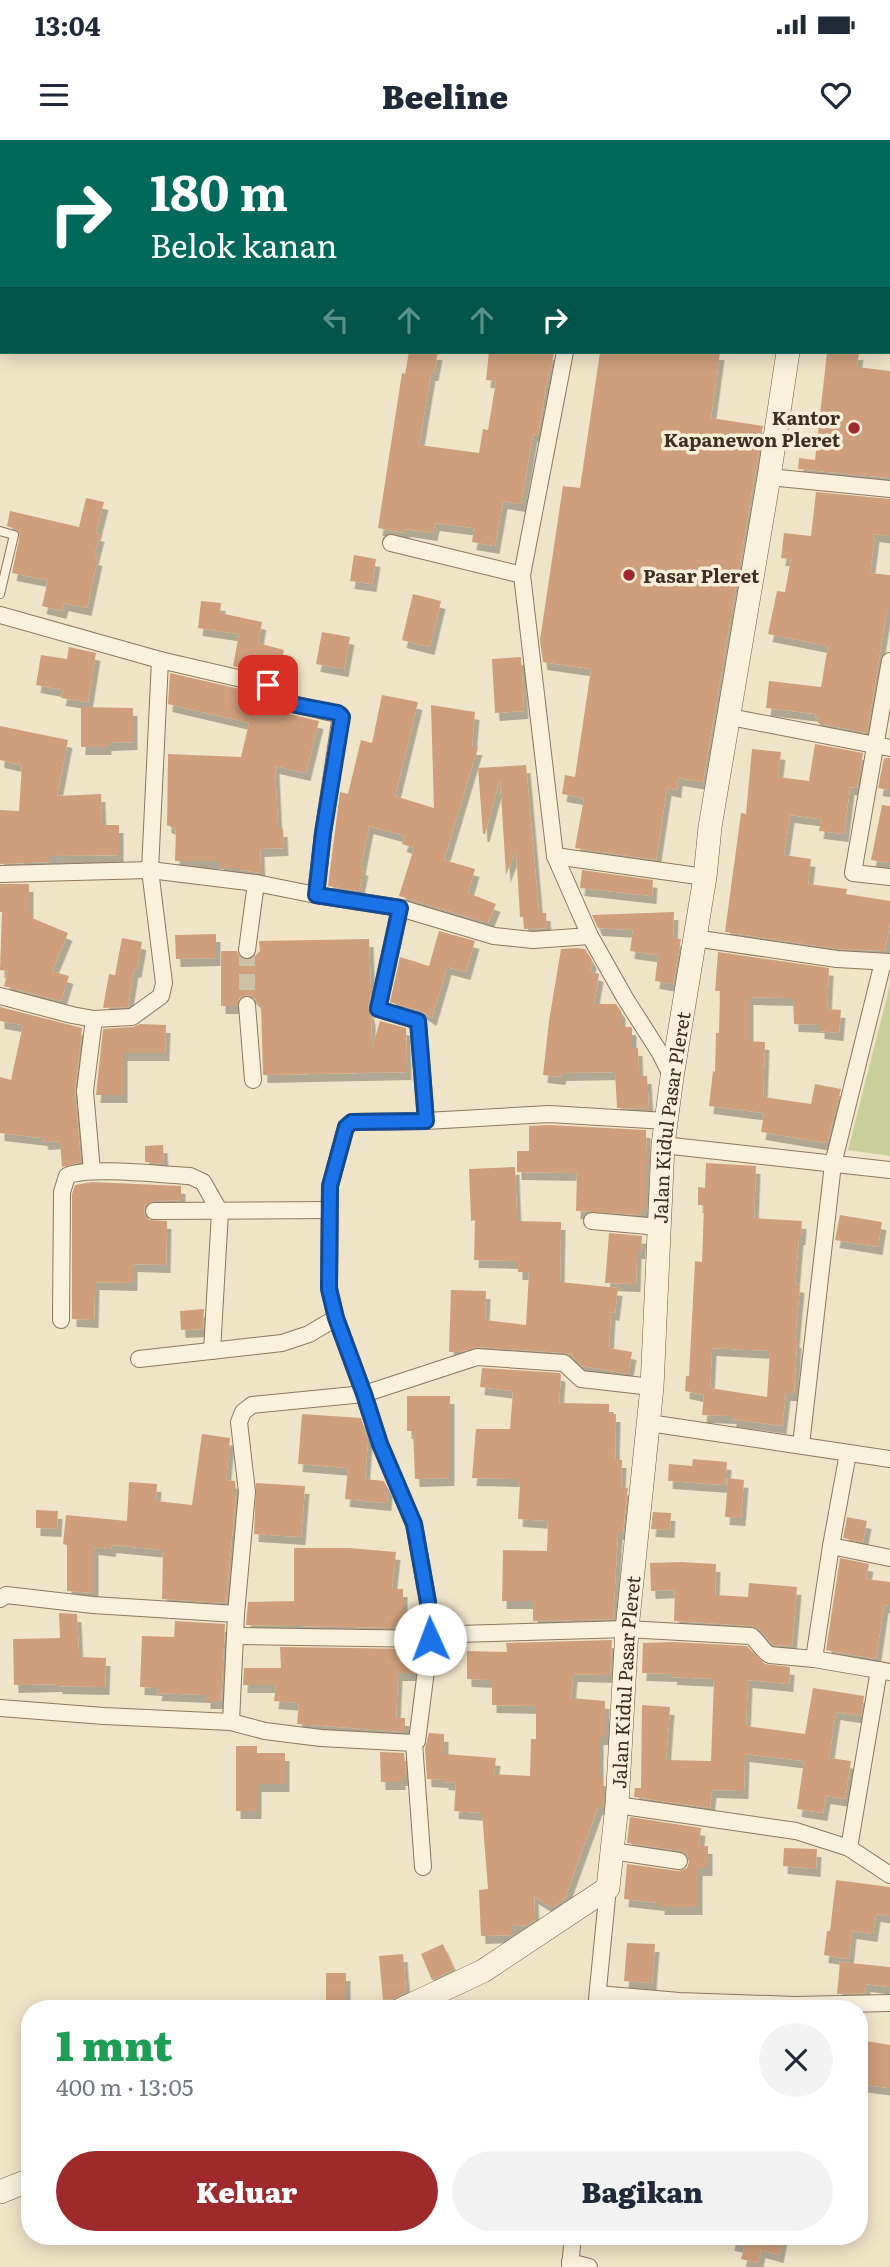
<!DOCTYPE html>
<html lang="id">
<meta charset="utf-8">
<style>
body{margin:0;font-family:Literata,serif;background:#f2f2f3;color:#1f2937;height:100vh;display:flex;flex-direction:column;font-size:26px;white-space:nowrap}
*{box-sizing:border-box;margin:0}
p{font-size:23px;color:#747a83}
.icon{flex:none;width:38px;height:38px;fill:none;stroke:currentColor;stroke-width:2;stroke-linecap:round;stroke-linejoin:round}
.map{position:relative;flex:1;overflow:hidden}
.details{position:absolute;left:21px;top:1860px;width:847px;height:245px;display:flex;flex-direction:column;background:#fff;border-radius:28px;box-shadow:0 4px 18px #0003}
.details>*{flex:none}
.hud{position:absolute;left:0px;top:0px;width:891px;height:214px;box-shadow:0 4px 18px #0003;background:#00695c;color:#fff;overflow:hidden}
.pin{position:absolute;display:grid;place-items:center;width:60px;height:60px;color:#fff;margin:-30px;border-radius:14px;box-shadow:0 4px 10px #0006}
.me{position:absolute;width:77px;margin:-38px;rotate:358deg;stroke-linejoin:round;filter:drop-shadow(0 0 5px #0008)}
.turn{display:flex;align-items:center;gap:24px;height:147px;padding:0 35px;font-size:32px}
.turn .icon{width:91px;height:91px;stroke-width:2.5}
.turn b{display:block;font-size:49px;line-height:60px}
.lanes{display:flex;align-items:center;height:66px;padding:0 35px;background:#0003;justify-content:center;gap:35px;direction:ltr}
.lanes .off{opacity:.35}
.round{display:grid;place-items:center;flex:none;width:74px;height:74px;border-radius:37px;background:#f2f2f3}
.summary{display:flex;align-items:center;justify-content:space-between;height:119px;padding:0 35px}
h1{font-size:42px;font-weight:800;line-height:52px;color:#1e9e55}
.primary-button{display:flex;gap:14px;margin-top:auto;padding:14px 35px}
.primary-button a{flex:1;height:80px;border-radius:42px;background:#9e2a2b;color:#fff;font-size:28px;font-weight:800;line-height:80px;text-align:center}
.primary-button a+a{background:#f2f2f3;color:#1f2937}
.status{display:flex;justify-content:space-between;align-items:center;height:49px;padding:0 35px;background:#fff;direction:ltr}
.status svg{height:19px;fill:currentColor}
header{display:flex;justify-content:space-between;align-items:center;height:91px;padding:0 35px;background:#fff;font-size:32px;font-weight:800}
.map>svg:first-child{display:block}
</style>
<div class="status"><b>13:04</b><svg viewBox="0 0 49 12"><path d="M0 12V9h3v3zM5 12V6h3v6zM10 12V3h3v9zM15 12V0h3v12zM26 1h20v11H26zM47 4h2v5h-2z"/></svg></div>
<header><svg class="icon" aria-label="menu" viewBox="0 0 24 24"><path d="M4 6h16M4 12h16M4 18h16"/></svg>Beeline<svg class="icon" aria-label="heart" viewBox="0 0 24 24"><path d="M12 20l-8-8c-3-5 5-10 8-4 3-6 11-1 8 4z"/></svg></header>
<div class="map">
<svg width="890" height="2127" viewBox="0 0 890 2127">
<defs>
<filter id="shadow"><feDropShadow dx="4.5" dy="8" stdDeviation="0" flood-color="#0004"/></filter>
</defs>
<rect width="100%" height="100%" fill="#f0e4c8"/>
<!-- green -->
<polygon fill="#c9cf9b" points="890,845 890,1016 848,1010"/>
<!-- building -->
<g fill="#cf9f7d" fill-rule="evenodd" filter="url(#shadow)">
<polygon points="409,212 438,212 434,233 431,233 419,305 479,313 483,289 488,290 496,241 486,240 489,212 554,212 551,230 549,230 538,295 533,294 521,364 503,361 495,406 472,402 474,388 435,383 433,393 406,389 405,393 378,388 402,233 405,234"/>
<polygon points="600,212 720,212 711,278 763,286 703,642 678,638 677,650 667,648 656,720 575,708 584,658 562,654 565,635 575,637 591,529 543,522 540,500 563,346 580,348"/>
<polygon points="827,212 859,212 857,227 890,231 890,338 798,329 799,318 815,320"/>
<polygon points="816,352 890,359 890,396 875,394 870,433 890,435 890,469 887,469 867,593 818,583 819,578 815,577 816,574 766,568 769,541 821,547 828,506 768,494 777,451 785,452 791,419 781,418 784,393 811,396"/>
<polygon points="86,358 104,362 96,393 100,394 94,417 98,418 87,468 64,463 62,471 42,466 48,440 12,433 20,394 16,389 7,386 10,371 79,387"/>
<polygon points="354,415 376,419 372,444 350,441"/>
<polygon points="413,454 441,461 430,507 402,500"/>
<polygon points="201,461 221,463 220,473 262,482 258,503 284,510 277,539 270,535 233,526 239,494 198,488"/>
<polygon points="322,492 350,497 344,529 316,524"/>
<polygon points="69,507 96,513 88,562 61,558 63,550 36,545 41,515 67,519"/>
<polygon points="521,517 524,571 495,573 492,519"/>
<polygon points="170,533 261,554 266,565 272,570 319,581 306,633 275,626 278,689 283,689 284,708 260,709 261,733 240,730 240,728 219,728 219,721 175,721 176,689 167,685 168,614 241,617 249,583 168,564"/>
<polygon points="382,555 418,562 395,656 434,668 431,565 475,572 472,607 478,607 444,720 475,729 468,753 496,764 488,783 399,756 414,708 402,704 405,696 369,686 361,727 364,728 359,751 328,746 340,652 348,654 361,600 372,603"/>
<polygon points="81,567 133,568 133,602 107,603 107,607 81,607"/>
<polygon points="0,586 68,600 57,656 101,654 102,685 119,685 119,715 49,716 49,722 0,724 0,670 19,671 22,625 0,620"/>
<polygon points="815,604 863,613 857,648 850,647 844,694 819,691 821,679 790,675 784,715 811,719 808,744 847,749 846,754 890,761 890,782 885,811 838,809 725,792 741,673 746,674 752,609 781,612 778,637 809,641"/>
<polygon points="884,618 890,618 890,650 878,648"/>
<polygon points="526,625 539,773 546,773 547,788 524,789 523,777 520,777 516,709 506,735 500,639 485,694 483,694 478,628"/>
<polygon points="882,665 890,666 890,723 871,720"/>
<polygon points="582,730 653,740 652,756 580,748"/>
<polygon points="0,744 29,744 29,774 32,774 32,778 68,793 52,831 69,836 61,861 4,846 8,831 0,830 2,772 0,772"/>
<polygon points="674,772 673,798 681,799 673,844 655,841 658,815 630,811 633,790 598,788 592,775"/>
<polygon points="439,791 475,801 466,832 447,827 432,878 421,871 390,862 400,817 429,826"/>
<polygon points="216,794 216,818 176,819 175,795"/>
<polygon points="122,798 142,802 137,830 134,829 128,867 103,868 109,834 115,835"/>
<polygon points="369,799 371,853 368,867 371,877 372,908 380,881 406,888 407,932 263,935 261,866 258,866 256,860 252,856 247,855 241,857 237,866 221,866 221,811 237,811 240,818 246,820 252,819 260,811 259,801"/>
<polygon points="575,808 585,809 592,820 590,831 599,834 594,864 616,864 621,871 621,887 631,887 632,889 632,908 638,908 639,936 647,936 649,969 617,968 615,932 562,933 561,937 543,935 549,881 561,809"/>
<polygon points="718,812 829,828 827,869 841,870 839,893 820,891 820,885 794,884 793,858 749,857 749,901 765,902 763,957 811,964 815,944 841,949 827,1003 761,992 764,973 709,966 713,931 715,932 716,893 719,893 720,851 715,851"/>
<polygon points="0,867 82,888 75,952 81,1022 62,1027 60,1001 44,1002 43,998 0,993 0,937 11,940 23,885 0,881"/>
<polygon points="140,884 166,885 165,913 123,913 123,955 96,955 103,889 133,887"/>
<polygon points="549,985 646,990 647,1023 645,1023 645,1069 642,1069 642,1075 576,1071 577,1033 517,1032 517,1011 529,1011 529,986"/>
<polygon points="163,1005 164,1024 145,1022 145,1006"/>
<path d="M706,1023L756,1026L754,1078L802,1081L801,1097H799L795,1144L800,1145L795,1200H797L794,1253H786L782,1286L732,1279V1276L702,1275L704,1255L685,1251L686,1236H689L695,1121L702,1122L704,1065H698V1047L705,1048ZM712,1208L770,1211L767,1257L710,1248Z"/>
<polygon points="515,1027 517,1081 561,1082 560,1142 618,1148 615,1173 611,1172 609,1208 632,1212 628,1234 582,1226 571,1215 565,1213 478,1207 459,1212 449,1212 451,1150 486,1151 485,1180 526,1185 529,1132 518,1132 518,1121 474,1120 475,1080 471,1081 469,1029"/>
<polygon points="92,1042 181,1046 181,1060 153,1061 145,1065 144,1070 145,1077 149,1080 167,1081 166,1125 133,1124 133,1143 95,1142 94,1180 72,1179 72,1054 75,1045"/>
<polygon points="840,1075 882,1082 878,1107 835,1100"/>
<polygon points="609,1093 642,1096 641,1111 637,1111 636,1144 605,1143"/>
<polygon points="204,1169 203,1189 181,1190 180,1171"/>
<polygon points="482,1228 560,1233 561,1235 559,1263 609,1264 609,1274 616,1274 615,1320 622,1320 621,1347 628,1348 623,1392 618,1392 613,1479 533,1481 533,1461 502,1461 503,1410 547,1411 548,1381 518,1379 520,1344 518,1344 518,1339 472,1338 476,1289 510,1289 513,1251 480,1247"/>
<polygon points="407,1256 450,1256 450,1338 415,1339 413,1291 407,1291"/>
<polygon points="302,1274 361,1278 368,1300 365,1339 384,1341 388,1349 387,1363 345,1359 348,1328 298,1324"/>
<polygon points="202,1294 230,1298 226,1340 235,1341 236,1352 226,1463 162,1459 163,1410 112,1405 111,1409 94,1407 94,1453 67,1451 67,1405 63,1404 66,1375 127,1381 129,1342 157,1344 156,1361 192,1365"/>
<polygon points="693,1319 727,1322 725,1345 668,1341 669,1324 692,1326"/>
<polygon points="728,1338 744,1340 741,1378 725,1377"/>
<polygon points="256,1343 305,1346 301,1397 254,1394"/>
<polygon points="36,1370 58,1371 57,1389 36,1388"/>
<polygon points="653,1372 671,1373 670,1390 651,1389"/>
<polygon points="847,1377 867,1381 863,1402 843,1398"/>
<polygon points="294,1408 349,1408 396,1412 392,1449 403,1449 403,1470 407,1470 406,1488 246,1485 248,1462 294,1461"/>
<polygon points="840,1418 869,1424 866,1439 890,1442 890,1466 884,1465 876,1519 826,1510"/>
<polygon points="681,1422 716,1424 715,1455 748,1457 749,1443 797,1447 792,1506 773,1505 761,1490 752,1486 674,1481 675,1450 651,1451 650,1423"/>
<polygon points="59,1473 77,1474 79,1517 106,1518 105,1547 58,1546 58,1544 14,1545 13,1499 60,1498"/>
<polygon points="175,1481 225,1484 221,1561 206,1561 206,1555 157,1553 158,1548 140,1547 142,1496 174,1497"/>
<polygon points="612,1500 610,1535 573,1534 571,1558 605,1561 605,1597 599,1597 599,1638 603,1638 603,1667 598,1667 566,1755 567,1756 553,1768 534,1756 535,1780 527,1785 512,1786 512,1795 481,1796 479,1750 488,1749 482,1673 454,1671 456,1643 444,1642 444,1640 427,1639 425,1608 429,1593 444,1594 444,1614 496,1618 494,1634 530,1636 531,1599 536,1599 536,1566 492,1565 492,1540 467,1539 467,1511 507,1512 506,1503"/>
<polygon points="673,1502 747,1506 765,1524 790,1527 789,1544 748,1540 746,1586 805,1594 813,1548 864,1556 861,1576 836,1572 829,1618 851,1621 845,1659 826,1656 823,1673 797,1669 804,1621 745,1614 744,1651 712,1650 710,1668 634,1657 635,1648 641,1648 642,1565 670,1567 666,1620 711,1621 714,1539 672,1537 673,1534 642,1533 643,1503"/>
<polygon points="280,1507 418,1509 415,1533 398,1533 396,1578 405,1578 405,1592 297,1584 299,1563 274,1561 276,1545 243,1545 244,1528 281,1528"/>
<polygon points="236,1606 257,1606 257,1613 285,1613 285,1644 257,1644 257,1671 236,1671"/>
<polygon points="380,1612 404,1613 406,1638 401,1638 401,1642 381,1642"/>
<polygon points="630,1677 701,1688 699,1706 708,1706 708,1728 698,1728 698,1767 660,1767 660,1763 624,1759 627,1724 678,1731 687,1728 689,1722 686,1713 681,1711 627,1703"/>
<polygon points="784,1708 817,1709 816,1729 783,1726"/>
<polygon points="836,1740 890,1747 890,1776 876,1774 873,1794 852,1791 849,1819 824,1815 827,1791 830,1791"/>
<polygon points="627,1803 655,1804 652,1843 624,1841"/>
<polygon points="443,1804 454,1829 432,1840 421,1814"/>
<polygon points="403,1814 406,1851 393,1859 383,1860 379,1816"/>
<polygon points="840,1822 890,1827 890,1847 866,1844 865,1853 837,1854"/>
<rect x="326" y="1833" width="20" height="28"/>
<polygon points="859,1900 890,1905 890,1948 859,1944"/>
<polygon points="731,2096 783,2096 779,2115 761,2110 758,2123 741,2119 745,2106 730,2103"/>
</g>
<g fill="none" stroke-linecap="round" stroke-linejoin="round">
<!-- street-tunnel -->
<polyline stroke="#ccc0a6" stroke-width="16" stroke-dasharray="16 8" stroke-linecap="butt" points="247,810 247,865"/>
<!-- lane casing -->
<g stroke="#8d765c" stroke-width="10">
<polyline id="lane" points="0,391 14,395 0,454"/>
</g>
<!-- street casing -->
<g stroke="#8d765c" stroke-width="18">
<g id="street">
<polyline points="821,2 821,0"/>
<polyline points="0,65 2,62"/>
<polyline points="565,212 522,435 555,716 590,796 625,858 660,913 672,937"/>
<polyline points="769,337 890,349"/>
<polyline points="391,403 522,435"/>
<polyline points="0,475 160,520 150,730 164,843 161,856 132,877 94,879 72,875 0,856"/>
<polyline points="160,520 268,545 275,560 341,575 323,693 316,755"/>
<polyline points="890,521 853,733 890,737"/>
<polyline points="730,577 890,608"/>
<polyline points="555,716 705,737"/>
<polyline points="0,734 150,730 256,743 316,755 400,768 494,796 533,800 590,796"/>
<polyline points="400,768 378,869 418,881 426,981"/>
<polyline points="694,798 837,819 890,822"/>
<polyline points="247,810 256,743"/>
<polyline points="247,865 253,940"/>
<polyline points="663,1005 890,1030"/>
<polyline points="92,1031 85,951 94,879"/>
<polyline points="154,1071 328,1070"/>
<polyline points="592,1081 659,1087"/>
<path d="M61,1180L62,1052L67,1036C87,1026 164,1035 190,1036L203,1042L220,1072L212,1211"/>
<polyline points="139,1219 282,1203 309,1194 336,1178"/>
<polyline points="649,1283 890,1319"/>
<polyline points="801,1305 833,1024 883,822"/>
<polyline points="831,1406 890,1418"/>
<polyline points="0,1459 6,1455 93,1465 236,1474 231,1582"/>
<polyline points="236,1474 247,1352 239,1282 243,1272 252,1265 364,1254 477,1217 564,1223 581,1239 652,1247"/>
<path d="M235,1496L430,1499L457,1494L627,1489L751,1496C759,1502 763,1512 770,1515L814,1519L890,1532"/>
<polyline points="814,1519 831,1406 848,1313"/>
<polyline points="0,1568 104,1576 231,1582 265,1591 321,1598 414,1603 423,1727"/>
<polyline points="414,1603 417,1601 430,1499 428,1462 414,1384 380,1304 364,1254 336,1178 329,1148 330,1046 346,987 352,982 426,981 549,974 666,981"/>
<polyline points="617,1665 796,1691 849,1708 890,1735"/>
<polyline points="849,1708 879,1530"/>
<polyline points="612,1711 679,1721"/>
<polyline points="598,1854 679,1861 795,1865 890,1863"/>
<polyline points="596,1869 608,1748"/>
<polyline points="570,2122 589,2127"/>
<polyline points="570,2127 573,2096"/>
</g>
</g>
<!-- secondary casing -->
<g stroke="#6f573f" stroke-width="24">
<g id="secondary">
<polyline points="0,35 2,35"/>
<polyline points="889,163 890,163"/>
<path id="s1" d="M402,1869L483,1831L608,1748L617,1665L627,1489L652,1247L663,1005L672,937L705,737L710,687L769,337L788,212"/>
<polyline points="0,2052 30,2040"/>
</g>
</g>
<!-- lane -->
<use href="#lane" stroke="#faf1dc" stroke-width="8"/>
<!-- street -->
<use href="#street" stroke="#faf1dc" stroke-width="16"/>
<!-- secondary -->
<use href="#secondary" stroke="#faf1dc" stroke-width="23"/>
</g>
<g fill="none" stroke-linecap="round" stroke-linejoin="round">
<!-- route casing -->
<g stroke="#114b97" stroke-width="18">
<polyline id="route" points="268,545 275,561 338,573 342,577 323,693 316,755 400,768 378,869 418,881 426,981 352,982 346,987 330,1046 329,1149 336,1178 364,1254 380,1304 414,1384 428,1462 430,1499"/>
</g>
<!-- route -->
<use href="#route" stroke="#1a73e8" stroke-width="12"/>
</g>
<!-- markers -->
<g fill="#9e2a2b" stroke="#f7eed8" stroke-width="2.5">
<circle cx="854" cy="288" r="7"/>
<circle cx="629" cy="435" r="7"/>
</g>
<g text-anchor="middle" dominant-baseline="central" stroke-width="7" stroke-linejoin="round" paint-order="stroke">
<!-- poi labels -->
<g font-size="19" font-weight="bold" fill="#3d2e20" stroke="#f7eed8" text-anchor="end">
<text x="840" y="277">Kantor<tspan x="840" dy="22">Kapanewon Pleret</tspan></text>
<text x="643" y="435" text-anchor="start">Pasar Pleret</text>
</g>
<!-- street labels -->
<g font-size="19" fill="#3d2e20" stroke="#f7eed8">
<text stroke="none"><textPath href="#s1" startOffset="1013">Jalan Kidul Pasar Pleret</textPath></text>
<text stroke="none"><textPath href="#s1" startOffset="446">Jalan Kidul Pasar Pleret</textPath></text>
</g>
</g>
</svg>
<div class="pin" style="left:268px;top:545px;background:#d93025"><svg class="icon" aria-label="arrive" viewBox="0 0 24 24"><path d="M6 21V4h12l-3 4 3 4H6"/></svg></div>
<svg class="me" style="left:430px;top:1499px" viewBox="-20 -20 40 40"><circle r="19" fill="#fff"/><path d="M0-13L10 11 0 6-10 11z" fill="#1a73e8"/></svg>
<div class="hud">
<div class="turn"><svg class="icon" aria-label="right" viewBox="0 0 24 24"><path d="M7 20v-9h11M14 6l5 5-5 5"/></svg><div><b>180 m</b>Belok kanan</div></div>
<div class="lanes"><svg class="icon off" aria-label="left" viewBox="0 0 24 24"><path d="M17 20v-9H6M10 6l-5 5 5 5"/></svg><svg class="icon off" aria-label="ahead" viewBox="0 0 24 24"><path d="M12 20V5M6 11l6-6 6 6"/></svg><svg class="icon off" aria-label="ahead" viewBox="0 0 24 24"><path d="M12 20V5M6 11l6-6 6 6"/></svg><svg class="icon" aria-label="right" viewBox="0 0 24 24"><path d="M7 20v-9h11M14 6l5 5-5 5"/></svg></div>
</div>
<section class="details">
<div class="summary"><div><h1>1 mnt</h1><p>400 m · 13:05</p></div><a class="round"><svg class="icon" aria-label="close" viewBox="0 0 24 24"><path d="M6 6l12 12M18 6L6 18"/></svg></a></div>
<div class="primary-button"><a>Keluar</a><a>Bagikan</a></div>
</section>
</div>
